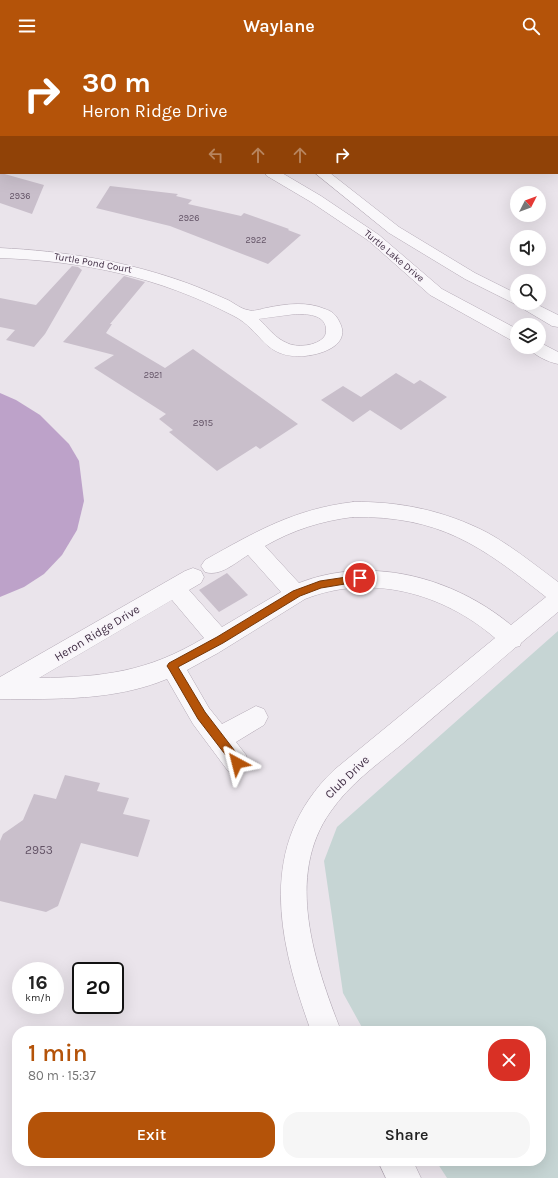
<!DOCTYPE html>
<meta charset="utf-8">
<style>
body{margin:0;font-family:Karla,sans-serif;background:#f6f6f6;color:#222;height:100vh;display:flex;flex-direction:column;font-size:15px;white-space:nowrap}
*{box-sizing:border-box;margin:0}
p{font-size:13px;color:#767676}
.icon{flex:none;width:22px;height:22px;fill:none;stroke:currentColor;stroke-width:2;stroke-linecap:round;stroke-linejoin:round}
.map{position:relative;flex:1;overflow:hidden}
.details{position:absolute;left:12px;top:974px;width:534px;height:140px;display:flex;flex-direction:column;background:#fff;border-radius:16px;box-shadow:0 4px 16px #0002}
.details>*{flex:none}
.guide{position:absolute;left:0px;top:0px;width:558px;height:122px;box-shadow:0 4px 16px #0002;background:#b45309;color:#fff;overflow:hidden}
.needle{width:26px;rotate:48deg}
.fabs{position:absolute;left:510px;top:134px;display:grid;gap:8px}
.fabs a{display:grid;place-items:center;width:36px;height:36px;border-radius:50%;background:#fff;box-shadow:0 4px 16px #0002;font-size:20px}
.speed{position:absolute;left:12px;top:910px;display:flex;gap:8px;font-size:20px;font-weight:700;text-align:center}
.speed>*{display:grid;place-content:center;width:52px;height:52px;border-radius:50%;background:#fff;box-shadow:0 4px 16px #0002;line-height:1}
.speed small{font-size:10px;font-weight:400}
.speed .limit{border:2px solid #111;border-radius:6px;background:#fff;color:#111}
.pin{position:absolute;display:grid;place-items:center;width:34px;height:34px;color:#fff;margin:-17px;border:2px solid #fff;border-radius:50%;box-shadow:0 1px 4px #0007}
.me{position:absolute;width:44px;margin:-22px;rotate:322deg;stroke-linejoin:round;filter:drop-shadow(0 0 3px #0008)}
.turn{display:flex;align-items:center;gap:14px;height:84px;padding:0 16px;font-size:18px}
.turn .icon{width:52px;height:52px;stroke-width:2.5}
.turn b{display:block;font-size:28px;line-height:34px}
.lanes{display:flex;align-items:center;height:38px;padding:0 16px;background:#0003;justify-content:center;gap:20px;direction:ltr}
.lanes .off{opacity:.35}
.round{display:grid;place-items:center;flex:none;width:42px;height:42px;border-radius:16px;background:#f6f6f6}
.overview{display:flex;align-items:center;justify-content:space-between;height:68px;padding:0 16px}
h1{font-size:24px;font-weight:600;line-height:30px;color:#b45309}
.button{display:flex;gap:8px;margin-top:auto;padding:8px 16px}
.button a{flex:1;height:46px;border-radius:16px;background:#b45309;color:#fff;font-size:16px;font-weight:600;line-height:46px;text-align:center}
.button a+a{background:#f6f6f6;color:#222}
header{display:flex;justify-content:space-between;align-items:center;height:52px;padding:0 16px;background:#b45309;color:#fff;font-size:18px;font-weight:600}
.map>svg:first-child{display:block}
</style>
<header><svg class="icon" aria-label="menu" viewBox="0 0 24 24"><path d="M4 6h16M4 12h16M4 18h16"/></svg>Waylane<svg class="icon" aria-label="search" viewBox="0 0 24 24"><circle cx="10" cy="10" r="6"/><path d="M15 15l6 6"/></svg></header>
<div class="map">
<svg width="558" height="1126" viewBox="0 0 558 1126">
<rect width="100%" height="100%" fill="#eae4eb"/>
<!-- green -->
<polygon fill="#c6d5d4" points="558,579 558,1126 447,1126 436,1109 541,1109 541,979 364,979 343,941 324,809 337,775"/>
<!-- water -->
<polygon fill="#bda2c9" points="0,341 16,348 40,363 69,392 79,409 84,449 77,478 62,503 44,522 24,535 0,545"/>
<!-- building -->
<g fill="#c9bfcb">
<polygon points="0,119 1,121 44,133 32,162 0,151"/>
<polygon points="110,134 178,142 176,144 192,148 188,152 241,164 244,161 289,177 288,178 301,183 268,212 170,174 96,156"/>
<polygon points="72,214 78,215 82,218 45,282 34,295 6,288 15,278 0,275 0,246 36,253"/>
<polygon points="124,224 145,230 110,272 112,272 106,281 165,316 193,297 298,372 260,397 256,394 217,419 169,380 173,378 159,367 166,362 94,316 114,303 63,290"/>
<polygon points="396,321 414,332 420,328 447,345 401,378 370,358 353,370 321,348 343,334 361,345"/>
<polygon points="227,521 248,543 219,560 199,538"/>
<polygon points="65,723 100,731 97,739 129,746 123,762 150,768 138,805 81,791 58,854 46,860 0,849 0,789 3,782 23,768 34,742 56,747"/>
</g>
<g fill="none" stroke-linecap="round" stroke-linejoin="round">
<!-- minor casing -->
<g stroke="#b3a9b5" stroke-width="1">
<g id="minor">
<polygon points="128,0 142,0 127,1"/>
<polygon points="351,0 365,0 366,1 352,1"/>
<polygon points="387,0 401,0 402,1 388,1"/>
<polygon points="1,42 1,50 0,51 0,43"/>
<rect x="557" y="85" width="1" height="8"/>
<polygon points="265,121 282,121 321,144 379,183 442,237 517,277 517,289 511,288 430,243 369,189 311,150 267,124"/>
<polygon points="315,121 330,121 399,175 475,221 517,242 517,251 534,251 558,263 558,275 552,274 515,252 465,227 389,181"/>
<path d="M0,196C64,199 126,209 187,231C201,236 214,242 228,248C234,251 241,257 248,258C253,260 261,257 266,256C285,252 307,249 325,257C332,259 336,263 339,269C352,292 324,302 305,304C263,307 263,279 234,264C159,225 84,209 0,206ZM296,262C306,262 324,262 326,276C326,279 326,283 324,285C317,294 296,296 287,291C275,286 268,276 259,267Z"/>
<path d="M539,290L558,300V312C548,310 533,303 528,295H539Z"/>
<path d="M353,450C400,449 446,459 488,481C513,495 535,513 558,530V560L521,591L520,594L516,595C478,628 439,660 401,693C376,713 349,733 331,759C284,824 315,912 341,979H311C278,888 256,793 334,718L495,586C443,541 370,521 305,547L218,601L187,618L209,656L222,672L256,654L264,657L268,665L264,673L236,690L246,703L249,711L246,719L237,723L228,719L193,672L167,627C114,649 56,647 0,647V625L185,519L193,516L201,519L204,525L201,531L189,538L222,575L281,540L248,503C235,511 220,525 205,520L201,514L205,508C255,480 294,457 353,450ZM353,465C440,464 480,493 546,545L511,573C453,525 370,503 299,531L265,494C293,478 321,469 353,465ZM172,548L204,586C147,620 104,625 39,626Z"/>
<polygon points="378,1109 413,1109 421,1126 386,1126"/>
</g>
</g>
<!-- minor -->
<use href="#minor" fill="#f9f7fa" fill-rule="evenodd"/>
</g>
<!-- route -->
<polygon fill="#b45309" stroke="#753606" points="360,523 364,526 363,529 321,536 300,544 223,591 178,615 205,660 241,707 242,711 241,714 237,716 234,714 198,667 169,617 167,614 169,611 217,585 293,539 320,529"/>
<g text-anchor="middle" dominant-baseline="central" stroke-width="3" stroke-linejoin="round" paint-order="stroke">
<!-- far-number labels -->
<g font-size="9" fill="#625265">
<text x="20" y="144">2936</text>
<text x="189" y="166">2926</text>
<text x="256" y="188">2922</text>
<text x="153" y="323">2921</text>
</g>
<!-- far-street labels -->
<g font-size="10" fill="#3f2d43" stroke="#f8f4f9">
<text transform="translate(394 204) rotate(40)">Turtle Lake Drive</text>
<text transform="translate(93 211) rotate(10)">Turtle Pond Court</text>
</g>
<!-- number labels -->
<g font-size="10" fill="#625265">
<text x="203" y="371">2915</text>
</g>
<!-- street labels -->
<g font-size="12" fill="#3f2d43" stroke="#f8f4f9">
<text transform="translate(97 581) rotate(-31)">Heron Ridge Drive</text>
<text transform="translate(347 725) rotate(-44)">Club Drive</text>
</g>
<!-- near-number labels -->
<g font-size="12" fill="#625265">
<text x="39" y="798">2953</text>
</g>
</g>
</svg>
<div class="fabs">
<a><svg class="needle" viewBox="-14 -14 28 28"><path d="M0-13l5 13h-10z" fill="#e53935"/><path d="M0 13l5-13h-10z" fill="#767676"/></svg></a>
<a><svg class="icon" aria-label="sound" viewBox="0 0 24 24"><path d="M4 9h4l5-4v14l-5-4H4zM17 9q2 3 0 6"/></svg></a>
<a><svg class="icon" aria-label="search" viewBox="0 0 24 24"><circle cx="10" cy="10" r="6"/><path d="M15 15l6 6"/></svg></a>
<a><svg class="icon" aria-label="layers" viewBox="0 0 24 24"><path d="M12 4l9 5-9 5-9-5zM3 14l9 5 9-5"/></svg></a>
</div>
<div class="speed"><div>16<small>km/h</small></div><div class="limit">20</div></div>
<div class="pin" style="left:360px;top:526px;background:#d93025"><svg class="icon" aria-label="arrive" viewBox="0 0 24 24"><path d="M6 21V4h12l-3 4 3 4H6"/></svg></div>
<svg class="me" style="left:237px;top:711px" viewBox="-20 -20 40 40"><path d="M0-17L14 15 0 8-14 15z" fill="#b45309" stroke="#fff" stroke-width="4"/></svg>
<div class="guide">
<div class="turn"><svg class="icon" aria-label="right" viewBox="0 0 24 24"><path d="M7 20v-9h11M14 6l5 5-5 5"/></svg><div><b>30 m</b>Heron Ridge Drive</div></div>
<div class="lanes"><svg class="icon off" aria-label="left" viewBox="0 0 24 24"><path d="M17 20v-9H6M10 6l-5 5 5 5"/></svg><svg class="icon off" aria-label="ahead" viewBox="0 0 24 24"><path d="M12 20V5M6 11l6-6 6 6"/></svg><svg class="icon off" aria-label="ahead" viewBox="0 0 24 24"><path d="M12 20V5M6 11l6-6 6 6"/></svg><svg class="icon" aria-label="right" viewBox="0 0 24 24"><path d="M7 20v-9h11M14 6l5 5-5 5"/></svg></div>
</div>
<section class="details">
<div class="overview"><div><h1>1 min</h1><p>80 m · 15:37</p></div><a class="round" style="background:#d93025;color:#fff"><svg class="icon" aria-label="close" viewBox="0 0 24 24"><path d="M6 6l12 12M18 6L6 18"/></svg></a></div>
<div class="button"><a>Exit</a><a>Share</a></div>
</section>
</div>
